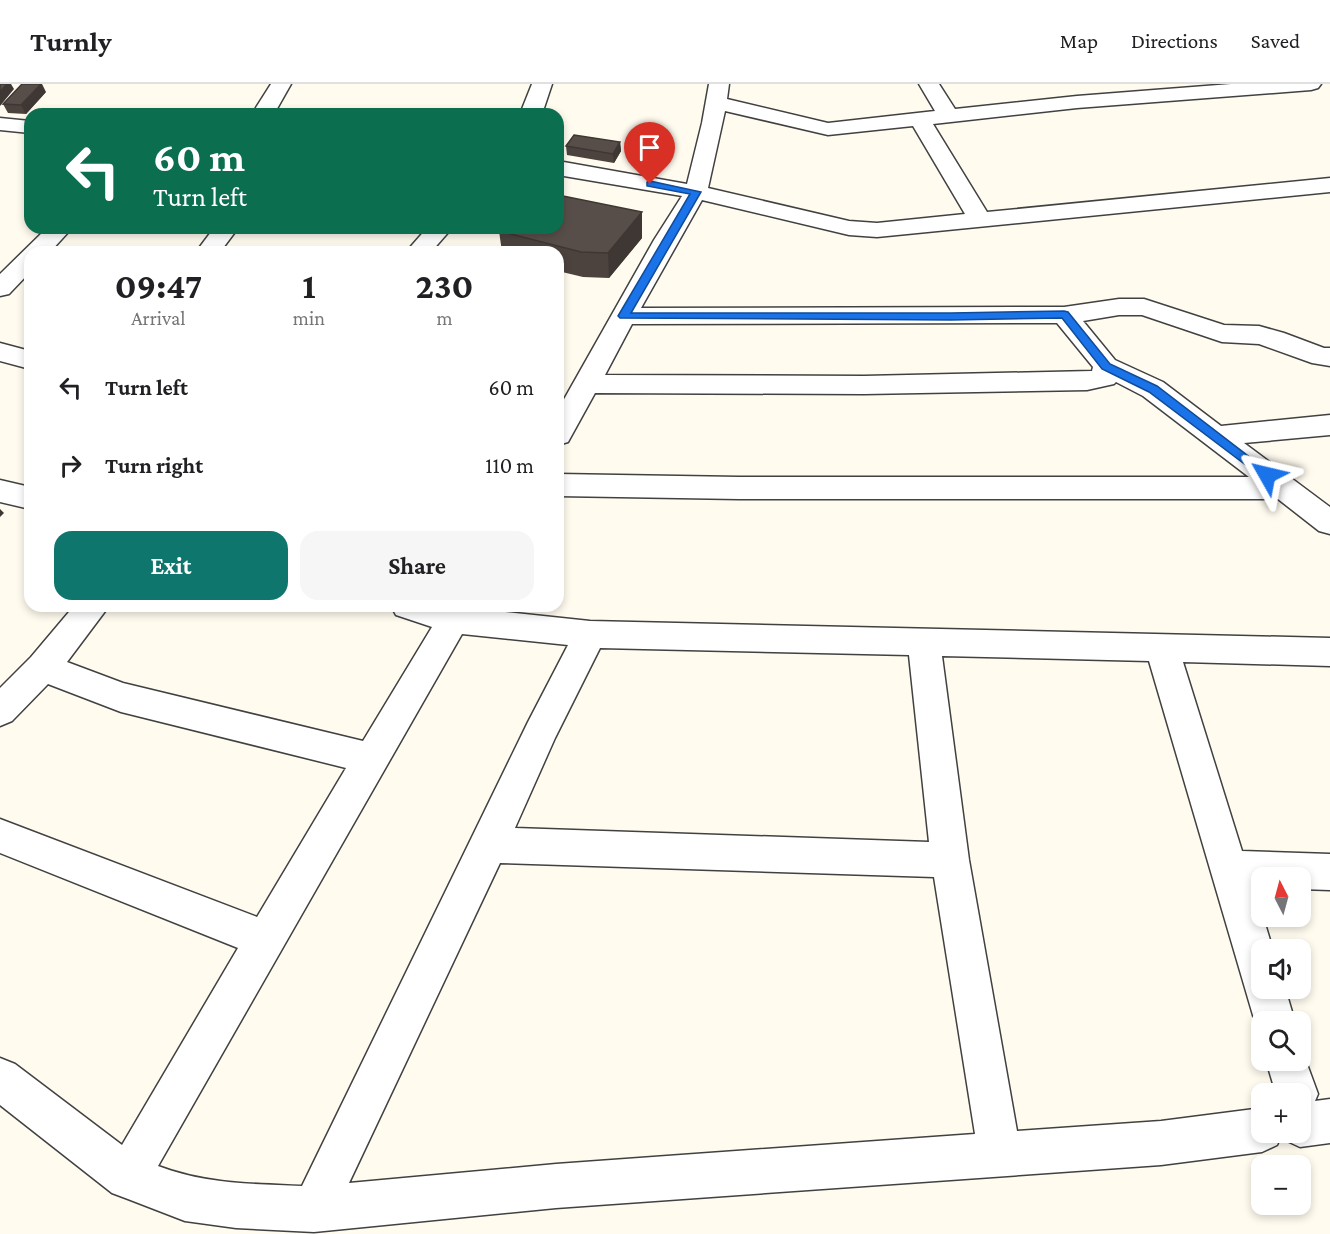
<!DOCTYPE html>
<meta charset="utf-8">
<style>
body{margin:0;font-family:"Crimson Pro",serif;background:#f6f6f6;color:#202124;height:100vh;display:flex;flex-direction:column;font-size:22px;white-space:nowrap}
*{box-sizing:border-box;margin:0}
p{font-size:20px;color:#757577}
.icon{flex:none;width:33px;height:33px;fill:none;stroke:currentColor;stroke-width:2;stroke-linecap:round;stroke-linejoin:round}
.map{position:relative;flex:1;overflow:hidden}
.panel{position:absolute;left:24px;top:162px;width:540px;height:366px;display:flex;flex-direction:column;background:#fff;border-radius:18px;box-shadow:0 3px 9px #0003}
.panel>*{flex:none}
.banner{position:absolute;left:24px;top:24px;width:540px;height:126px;border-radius:18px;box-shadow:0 3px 9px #0003;background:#0b6e4f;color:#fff;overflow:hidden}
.needle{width:39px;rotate:354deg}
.fabs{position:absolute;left:1251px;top:783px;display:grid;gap:12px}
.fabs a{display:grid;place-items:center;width:60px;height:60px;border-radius:12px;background:#fff;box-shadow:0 3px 9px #0003;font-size:30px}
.pin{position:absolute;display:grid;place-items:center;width:51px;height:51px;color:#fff;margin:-62px -26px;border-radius:50% 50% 50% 0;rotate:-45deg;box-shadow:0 0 6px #0007}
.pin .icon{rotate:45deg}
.me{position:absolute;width:66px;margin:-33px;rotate:307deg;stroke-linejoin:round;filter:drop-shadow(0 0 4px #0008)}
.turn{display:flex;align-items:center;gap:21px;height:126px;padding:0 30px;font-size:27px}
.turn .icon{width:78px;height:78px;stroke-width:2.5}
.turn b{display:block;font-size:42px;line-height:51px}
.eta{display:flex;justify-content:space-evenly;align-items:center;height:102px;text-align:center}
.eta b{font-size:36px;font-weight:700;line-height:42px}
.button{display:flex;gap:12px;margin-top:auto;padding:12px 30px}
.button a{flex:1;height:69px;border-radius:18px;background:#0f766e;color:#fff;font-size:24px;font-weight:700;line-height:69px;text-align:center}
.button a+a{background:#f6f6f6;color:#202124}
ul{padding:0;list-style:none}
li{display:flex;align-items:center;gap:18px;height:78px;padding:0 30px}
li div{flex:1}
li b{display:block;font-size:22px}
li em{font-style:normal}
header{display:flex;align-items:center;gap:36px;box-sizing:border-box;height:84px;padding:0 30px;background:#fff;border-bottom:2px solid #e0e0e0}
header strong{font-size:28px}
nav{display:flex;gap:33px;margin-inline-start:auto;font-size:21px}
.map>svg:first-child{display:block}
</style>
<header>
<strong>Turnly</strong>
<nav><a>Map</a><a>Directions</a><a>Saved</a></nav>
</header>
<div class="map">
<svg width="1330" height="1150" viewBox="0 0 1330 1150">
<rect width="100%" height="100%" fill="#fffbef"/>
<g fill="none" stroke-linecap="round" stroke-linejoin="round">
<!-- minor casing -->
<g stroke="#414141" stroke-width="3">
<g id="minor">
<polygon points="271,0 291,0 274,30 252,30"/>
<polygon points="532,0 552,0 542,30 520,30"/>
<path d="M709,0H729L727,15L828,39L935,27L919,0H939L955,25L1077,12L1231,0H1321L1318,4L1311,6L1077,24L933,40L987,128L1330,94V108L877,153L849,151L702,116L641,224L1064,223L1119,215H1144L1224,241L1259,242L1284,249L1324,264H1330V282L1312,279L1259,260L1222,258L1142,231H1119L1083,237L1115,276L1163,298L1221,342L1330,331V351L1244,359L1330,423V450L1319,447L1278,415H739L558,412V390L739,393H1249L1143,312L1116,298L1114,300L1087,306L864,310L595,309L568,358L558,361V326L654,156L682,112L558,91V77L687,100L702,39ZM725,27L828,51L913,42L965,130L877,139L849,137L708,104ZM1057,239L1093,283L1092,287L864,292L605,291L632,240Z"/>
<polygon points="0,34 30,37 30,49 0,46"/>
<polygon points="47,144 72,144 50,168 30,168 30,188 9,210 0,212 0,190"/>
<polygon points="214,144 238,144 220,168 196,168"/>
<polygon points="427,144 452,144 431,168 406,168"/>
<polygon points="0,259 30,267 30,285 0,277"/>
<polygon points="0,396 30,403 30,425 0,418"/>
<path d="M74,522H109L67,578L123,599L363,657L432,543L396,531L391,522H478L476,525L590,537L1330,554V582L1183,578L1242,767L1330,770V806L1300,805V794H1262V803H1254L1273,866H1262V904H1285L1295,938H1262V953L1255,938L1149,577L942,572L969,776L1017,1047L1161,1037L1262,1024V1048H1300V1010H1276L1266,976H1300V961L1318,1010L1315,1017L1330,1015V1059L1300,1063L1285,1056L1282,1050L1277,1061L1262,1068L1161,1081L556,1124L314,1148L236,1144L185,1137L128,1115L112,1109L0,1021V974L15,980L122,1061L238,864L0,769V735L257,833L346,684L121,628L48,600L12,637L0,642V604L31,573ZM462,550L568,561L528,638L302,1102C253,1100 205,1100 158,1082ZM600,564L909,571L929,758L515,744L555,654ZM500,779L934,793L975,1050L556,1080L349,1099Z"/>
</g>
</g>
<!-- minor -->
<use href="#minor" fill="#fff" fill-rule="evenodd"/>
</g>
<!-- wall -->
<g fill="#4c433f">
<polygon points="46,8 26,30 8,29 3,20"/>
<polygon points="620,58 621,67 614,79 567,71 566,62"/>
<polygon points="642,128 642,154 609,194 583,193 558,187 558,168 502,168 499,147"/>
</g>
<!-- shaded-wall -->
<g fill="#3e3733">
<polygon points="7,0 11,0 14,5 0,22 0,8"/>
<polygon points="41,0 42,0 46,8 26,30 21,21"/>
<polygon points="620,58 621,67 614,79 613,70"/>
<polygon points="642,128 642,154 609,194 608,169"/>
<polygon points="0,425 4,429 0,433"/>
</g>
<!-- building -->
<g fill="#584e49" stroke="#3e3733" stroke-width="1.5">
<polygon points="0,0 7,0 0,8"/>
<polygon points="22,0 41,0 21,21 3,20"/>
<polygon points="574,51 620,58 613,70 566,62"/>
<polygon points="558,111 642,128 608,169 581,168 499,147 501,144 558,144"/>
</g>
<!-- route -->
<polygon fill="#1a73e8" stroke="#114b97" stroke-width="1.5" points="650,97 701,108 631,229 951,229 1064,227 1068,228 1110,280 1157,302 1273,391 1271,394 1263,394 1149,308 1102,285 1062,234 951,236 620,234 618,232 690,110 647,102 647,98"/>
</svg>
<div class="fabs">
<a><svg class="needle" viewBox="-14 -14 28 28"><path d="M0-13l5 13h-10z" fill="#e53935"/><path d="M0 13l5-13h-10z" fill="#757577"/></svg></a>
<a><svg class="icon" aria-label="sound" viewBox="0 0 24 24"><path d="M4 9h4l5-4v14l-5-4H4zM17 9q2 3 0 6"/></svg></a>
<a><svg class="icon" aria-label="search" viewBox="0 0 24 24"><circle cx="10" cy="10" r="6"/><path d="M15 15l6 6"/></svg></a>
<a>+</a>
<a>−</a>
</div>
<div class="pin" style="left:650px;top:100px;background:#d93025"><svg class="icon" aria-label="arrive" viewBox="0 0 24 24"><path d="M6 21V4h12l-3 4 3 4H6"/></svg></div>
<svg class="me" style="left:1267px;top:391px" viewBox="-20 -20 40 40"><path d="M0-17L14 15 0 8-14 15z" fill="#1a73e8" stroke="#fff" stroke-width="4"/></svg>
<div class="banner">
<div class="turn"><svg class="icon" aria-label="left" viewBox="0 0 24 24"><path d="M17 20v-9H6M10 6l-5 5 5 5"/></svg><div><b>60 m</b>Turn left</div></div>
</div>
<section class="panel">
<div class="eta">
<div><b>09:47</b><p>Arrival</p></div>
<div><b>1</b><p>min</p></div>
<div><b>230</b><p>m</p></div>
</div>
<ul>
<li><svg class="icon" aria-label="left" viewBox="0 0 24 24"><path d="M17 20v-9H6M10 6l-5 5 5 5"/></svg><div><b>Turn left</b></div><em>60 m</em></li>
<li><svg class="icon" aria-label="right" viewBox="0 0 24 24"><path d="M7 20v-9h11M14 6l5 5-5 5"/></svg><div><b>Turn right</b></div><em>110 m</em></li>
</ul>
<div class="button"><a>Exit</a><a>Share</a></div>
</section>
</div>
